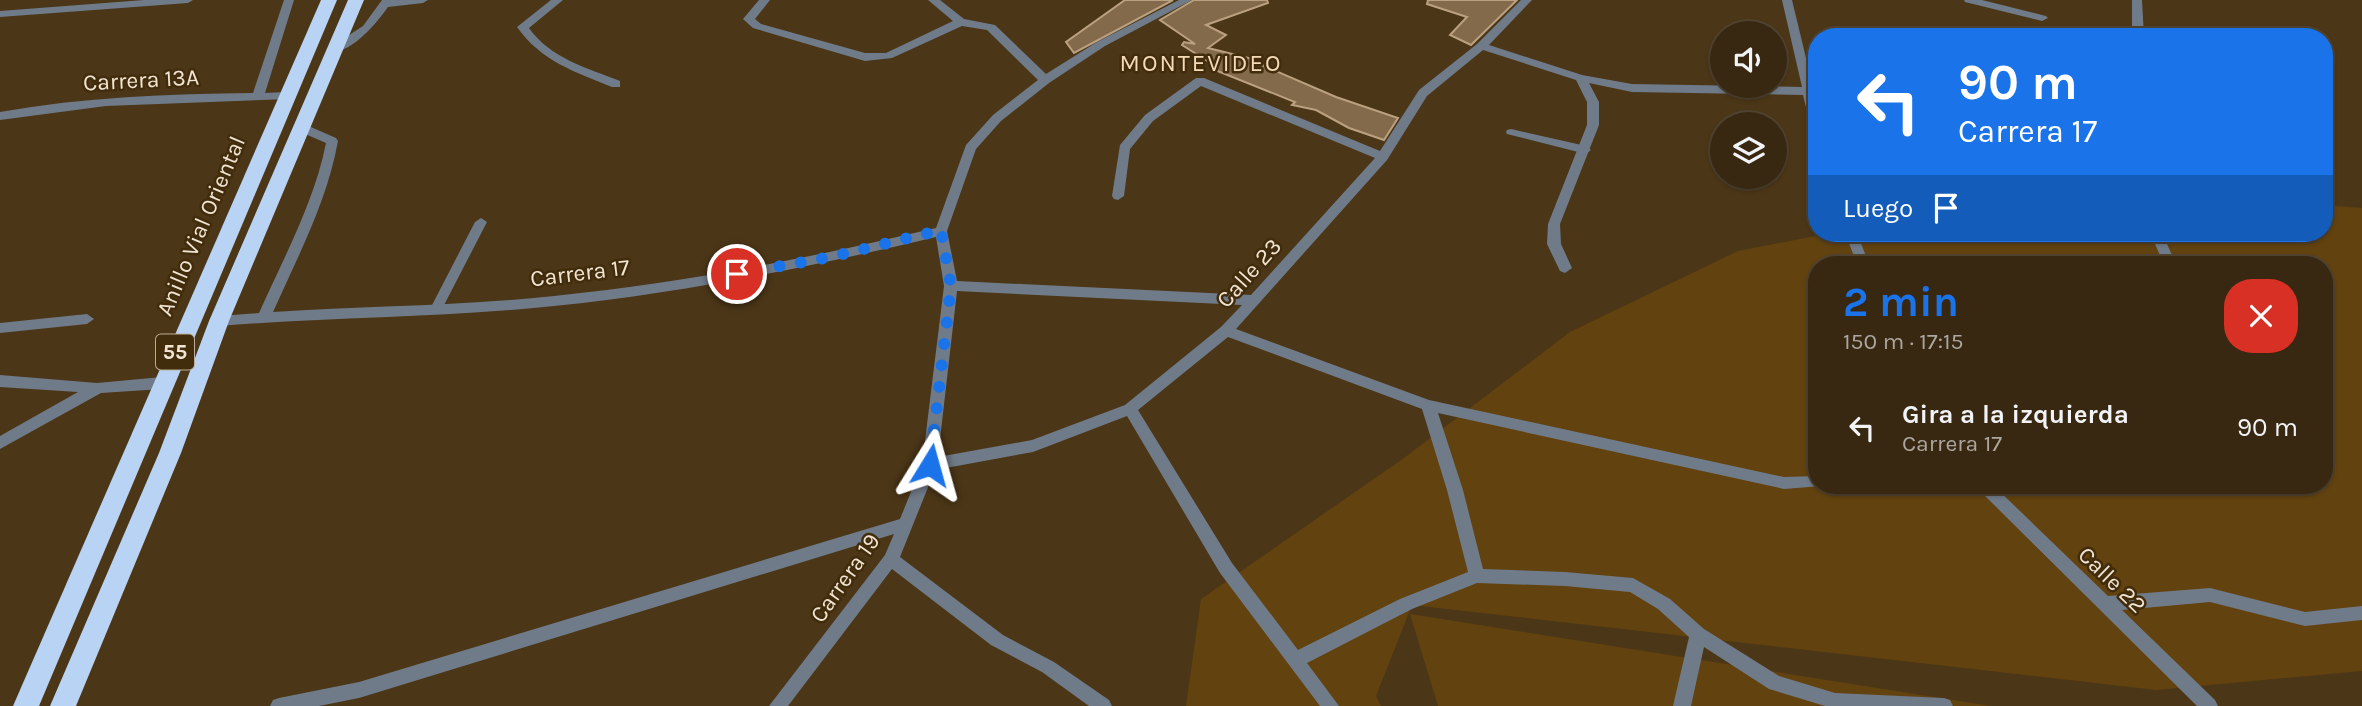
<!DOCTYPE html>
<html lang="es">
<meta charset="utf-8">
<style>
body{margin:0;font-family:Karla,sans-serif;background:#43341f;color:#f1f3f6;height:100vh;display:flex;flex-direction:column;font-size:26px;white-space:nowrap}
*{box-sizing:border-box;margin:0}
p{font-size:23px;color:#aba69f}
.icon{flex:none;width:38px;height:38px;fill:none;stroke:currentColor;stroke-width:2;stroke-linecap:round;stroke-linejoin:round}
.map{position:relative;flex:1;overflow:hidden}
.sheet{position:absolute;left:1808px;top:256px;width:525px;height:238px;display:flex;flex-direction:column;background:#382811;border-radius:28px;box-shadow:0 2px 5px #0004,0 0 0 2px #524431}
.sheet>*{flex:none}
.guide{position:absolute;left:1808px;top:28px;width:525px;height:214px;border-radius:28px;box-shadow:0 2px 5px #0004,0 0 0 2px #524431;background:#1a73e8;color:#fff;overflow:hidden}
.fabs{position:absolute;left:1710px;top:21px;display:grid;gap:14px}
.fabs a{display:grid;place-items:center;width:77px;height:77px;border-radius:50%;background:#382811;box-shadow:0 2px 5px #0004,0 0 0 2px #524431;font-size:35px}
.pin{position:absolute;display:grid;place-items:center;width:60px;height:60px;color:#fff;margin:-30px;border:4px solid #fff;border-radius:50%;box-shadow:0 2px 7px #0007}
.me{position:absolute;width:77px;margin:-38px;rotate:8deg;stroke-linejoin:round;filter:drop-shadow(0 0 5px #0008)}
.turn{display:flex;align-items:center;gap:24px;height:147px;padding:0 35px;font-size:32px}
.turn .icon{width:91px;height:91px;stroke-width:2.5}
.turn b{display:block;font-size:49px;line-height:60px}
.then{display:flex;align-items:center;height:66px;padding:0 35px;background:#0003;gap:14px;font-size:26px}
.round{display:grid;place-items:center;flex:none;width:74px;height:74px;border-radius:28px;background:#43341f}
.summary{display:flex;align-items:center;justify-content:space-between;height:119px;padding:0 35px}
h1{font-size:42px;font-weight:700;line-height:52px;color:#1a73e8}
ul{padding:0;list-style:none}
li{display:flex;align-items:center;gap:21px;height:105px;padding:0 35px}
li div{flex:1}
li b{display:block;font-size:26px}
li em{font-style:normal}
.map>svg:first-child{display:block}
</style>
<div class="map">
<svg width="2362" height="706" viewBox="0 0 2362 706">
<rect width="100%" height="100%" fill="#4b3617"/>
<!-- green -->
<g fill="#62420f" fill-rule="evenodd">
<path d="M2324,205L2362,208V671L2156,690L1412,605L1376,696L1381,706H1186L1201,599L1404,458L1570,332L1738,251L1831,233H2324ZM1816,264H2324V485H1816Z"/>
<polygon points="1410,614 1991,706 1438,706"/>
</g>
<!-- building -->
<g fill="#826a4b" stroke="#bba180" stroke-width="2">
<polygon points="1125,0 1173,0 1074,53 1066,42"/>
<polygon points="1194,0 1267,0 1268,3 1206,25 1226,35 1208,48 1257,60 1255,62 1336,97 1398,118 1384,140 1349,128 1316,110 1292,105 1295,102 1215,70 1217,67 1182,45 1184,42 1195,44 1160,20"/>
<polygon points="1428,0 1517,0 1471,45 1450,35 1467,17 1427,4"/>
</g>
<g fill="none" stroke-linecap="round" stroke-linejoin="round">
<!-- lane -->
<g fill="#707b89" fill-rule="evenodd">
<polygon points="1511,129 1586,146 1591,150 1586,154 1507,134 1506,132 1507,130"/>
<polygon points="481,218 487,222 442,309 436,313 432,312 430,309 475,222"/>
</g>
<!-- street -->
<g fill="#707b89" fill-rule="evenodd">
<polygon points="144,0 193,0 188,3 0,17 0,11"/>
<path d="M284,0H294L265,93L285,92L291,96L289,99L106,106L0,120V112C84,97 168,94 253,93Z"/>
<path d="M382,0H428L423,3L388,7C377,23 350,55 329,52V48L363,26Z"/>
<path d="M551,0H563L529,28C550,58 587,68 620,81V87H612C575,72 541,61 517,27Z"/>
<path d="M759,0H770L755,19L761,24L865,53H886L953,21L928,0H940L964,19L995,25L1046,74L1097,42L1179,0H1192L1105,46L1049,83L1001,121L976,149L947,231L957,281L1251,295L1375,158L1201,86L1153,121L1130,149L1124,196L1118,200L1114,199L1112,196L1120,145L1145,115L1196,78H1204L1380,151L1419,90L1477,44L1521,0H1532L1489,45L1582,75L1632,84L1802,87L1782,0H1792L1813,87H1816V128L1810,124L1803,95L1632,92L1589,83L1599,102V125L1560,224L1561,244L1572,268L1565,273L1560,271L1547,244L1548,224L1587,125V102L1576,80L1483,50L1427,96L1387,160L1236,329L1429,400L1784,477L1816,476V485H1822L1821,486L1784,489L1438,413L1463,490L1483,569L1565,572L1633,578L1670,599L1704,629L1779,676L1835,693L1944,698L1950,700L1953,706H1825L1769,689L1704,647L1691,706H1673L1689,637L1658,609L1630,592L1565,586L1477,583L1412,609L1307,663L1339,706H1320L1220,573L1127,416L1033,452L935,470L900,557L1003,635L1054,662L1109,700L1112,706H1089L1042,672L991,645L892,569L788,706H769L885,555L894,534L359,698L319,706H270L273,700L279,698L359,682L900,519L922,465L944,286L936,237C810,267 683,293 554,306C442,318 330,317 219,326L212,321L219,316L259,313C284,257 314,203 326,143L296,130L294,127L296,124H304L336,138L338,141C327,202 298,256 273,312C367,306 461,306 554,296C683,283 810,258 936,228L966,145L993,115L1038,80L987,30L962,26L892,58L865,61L753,28L743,19ZM957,291L1242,305L1221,327L1125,405L1032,440L938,457ZM1228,337L1422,409L1447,490L1468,572L1400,599L1298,650L1232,563L1138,410Z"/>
<polygon points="1964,0 1982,0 2046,16 2048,18 2042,21 1965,2"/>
<polygon points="2132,0 2142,0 2144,37 2132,37"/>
<polygon points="1845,233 1857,233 1869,264 1857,264"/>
<polygon points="2150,233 2162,233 2176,264 2164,264"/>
<polygon points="87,314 94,319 87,324 0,333 0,323"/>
<polygon points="0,375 97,383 162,377 167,379 169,383 167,387 162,389 101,393 0,449 0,436 78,392 0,387"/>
<polygon points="1976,485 1993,485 2108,596 2210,588 2305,612 2362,606 2362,620 2305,626 2210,602 2122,610 2215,700 2218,706 2197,706 1978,489"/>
</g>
<!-- highway -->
<g fill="#b9d3f4" fill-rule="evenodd">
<polygon points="321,0 337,0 39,706 13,706"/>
<polygon points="348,0 364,0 229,321 181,453 76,706 50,706 159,453 209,321"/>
</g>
</g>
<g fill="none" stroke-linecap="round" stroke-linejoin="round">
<!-- route -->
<polyline stroke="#1a73e8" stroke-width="12" stroke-dasharray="0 21.6" points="737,274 831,257 941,230 951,286 930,465"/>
</g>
<g text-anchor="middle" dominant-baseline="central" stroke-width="5" stroke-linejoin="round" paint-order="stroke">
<!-- shield labels -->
<rect fill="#412c0c" stroke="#bdad97" stroke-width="2" x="156" y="334.5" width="38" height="35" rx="5"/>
<g font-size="21" font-weight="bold" fill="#f2e4d3">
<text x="175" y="352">55</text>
</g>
<!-- street labels -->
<g font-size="23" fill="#f2e4d3" stroke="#412c0c">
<text transform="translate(141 80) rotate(-3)">Carrera 13A</text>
<text transform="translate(201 226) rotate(-67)">Anillo Vial Oriental</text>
<text transform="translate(580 273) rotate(-7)">Carrera 17</text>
<text transform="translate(1249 273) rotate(-48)">Calle 23</text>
<text transform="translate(845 578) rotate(-55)">Carrera 19</text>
<text transform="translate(2112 580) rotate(44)">Calle 22</text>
</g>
<!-- neighbourhood labels -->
<g font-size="24" letter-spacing="2" fill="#f5dab7" stroke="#412c0c">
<text x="1201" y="63">MONTEVIDEO</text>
</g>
</g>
</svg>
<div class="fabs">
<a><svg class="icon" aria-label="sound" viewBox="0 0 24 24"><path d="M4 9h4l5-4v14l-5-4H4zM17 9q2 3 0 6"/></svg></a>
<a><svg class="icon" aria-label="layers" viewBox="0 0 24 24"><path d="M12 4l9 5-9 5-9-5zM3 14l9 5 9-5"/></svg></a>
</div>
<div class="pin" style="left:737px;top:274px;background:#d93025"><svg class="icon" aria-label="arrive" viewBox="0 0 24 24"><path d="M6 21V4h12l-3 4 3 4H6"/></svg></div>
<svg class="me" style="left:930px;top:465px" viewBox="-20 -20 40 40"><path d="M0-17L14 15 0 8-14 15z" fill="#1a73e8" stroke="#fff" stroke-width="4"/></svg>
<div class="guide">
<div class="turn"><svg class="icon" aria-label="left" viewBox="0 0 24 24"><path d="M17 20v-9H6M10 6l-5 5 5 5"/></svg><div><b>90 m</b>Carrera 17</div></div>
<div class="then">Luego<svg class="icon" aria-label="arrive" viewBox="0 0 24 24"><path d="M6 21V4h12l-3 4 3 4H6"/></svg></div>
</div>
<section class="sheet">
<div class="summary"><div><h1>2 min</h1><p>150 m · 17:15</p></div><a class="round" style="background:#d93025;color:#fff"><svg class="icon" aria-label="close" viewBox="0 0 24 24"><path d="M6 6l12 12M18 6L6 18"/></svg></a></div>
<ul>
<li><svg class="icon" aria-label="left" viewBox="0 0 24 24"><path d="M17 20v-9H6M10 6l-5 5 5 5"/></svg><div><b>Gira a la izquierda</b><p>Carrera 17</p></div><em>90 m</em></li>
</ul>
</section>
</div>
